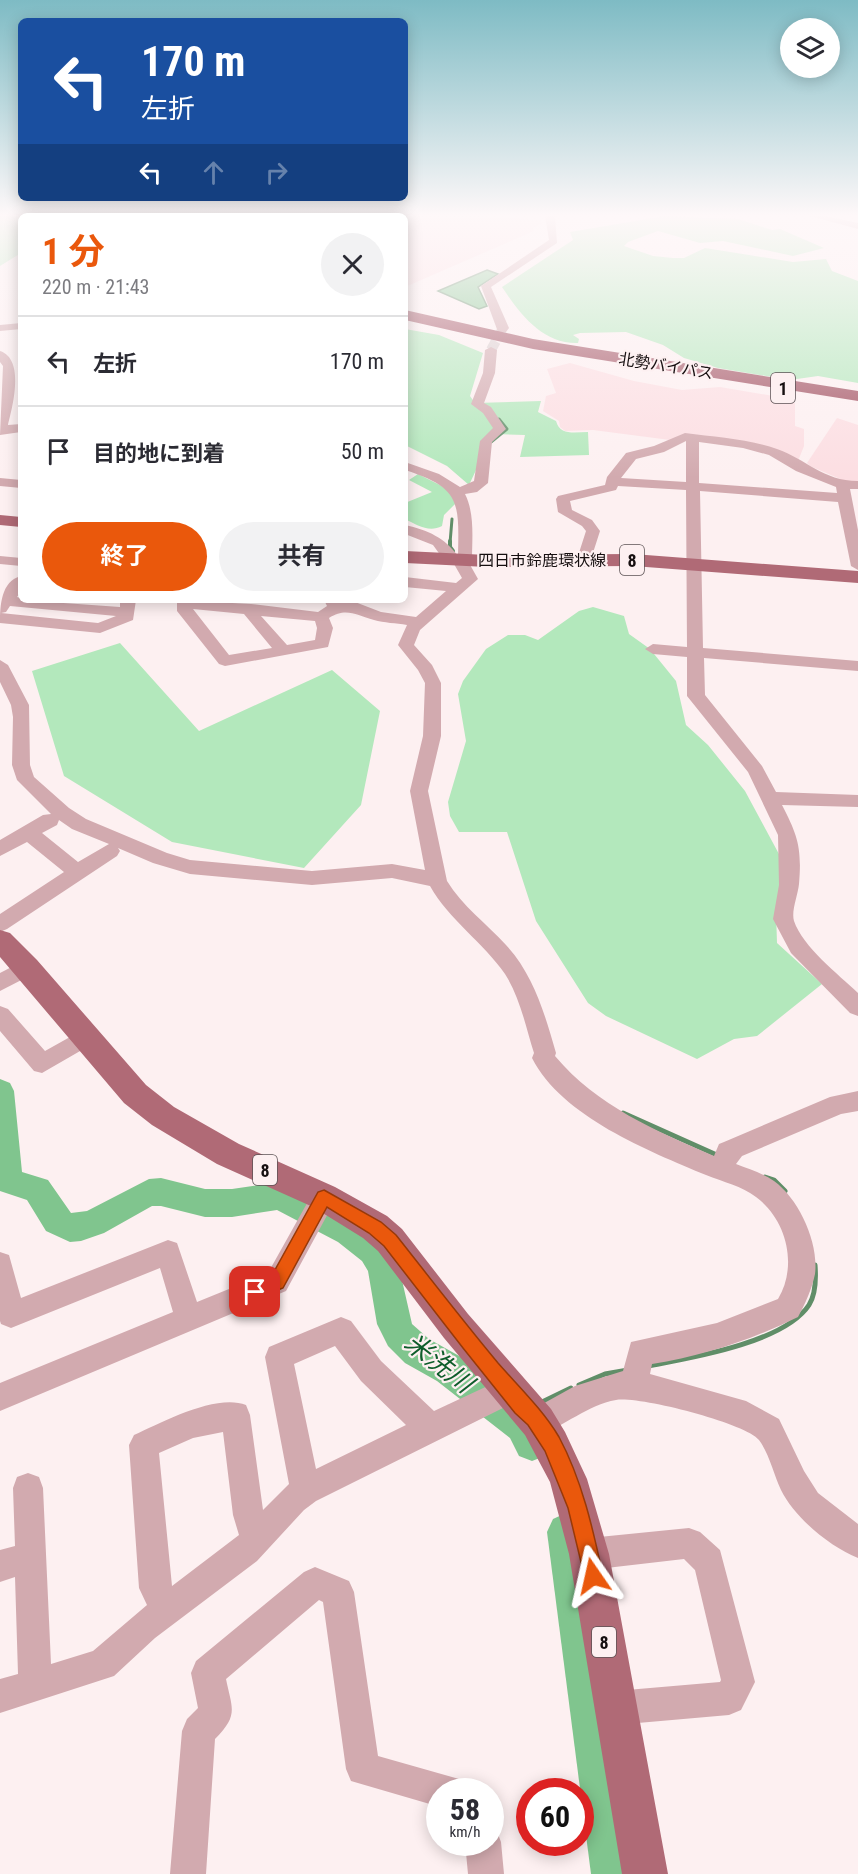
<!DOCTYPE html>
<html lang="ja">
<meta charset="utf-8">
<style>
body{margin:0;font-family:"Roboto Condensed","Noto Sans JP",sans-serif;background:#f2f2f3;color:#2b2b33;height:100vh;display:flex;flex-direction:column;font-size:22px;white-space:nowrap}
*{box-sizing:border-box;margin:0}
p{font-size:20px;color:#7c7c81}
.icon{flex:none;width:33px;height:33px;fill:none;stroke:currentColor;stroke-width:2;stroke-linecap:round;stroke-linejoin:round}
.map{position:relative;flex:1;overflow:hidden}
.details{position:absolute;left:18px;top:213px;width:390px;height:390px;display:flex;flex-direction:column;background:#fff;border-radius:9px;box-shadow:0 3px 15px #0003}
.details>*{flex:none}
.banner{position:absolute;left:18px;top:18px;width:390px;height:183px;border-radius:9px;box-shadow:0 3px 15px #0003;background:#1a4fa0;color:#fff;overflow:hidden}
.controls{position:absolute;left:780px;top:18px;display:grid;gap:12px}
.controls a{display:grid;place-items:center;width:60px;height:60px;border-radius:50%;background:#fff;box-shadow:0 3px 15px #0003;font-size:30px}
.speed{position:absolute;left:426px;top:1778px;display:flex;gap:12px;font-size:30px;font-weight:700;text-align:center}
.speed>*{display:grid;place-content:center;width:78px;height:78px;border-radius:50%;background:#fff;box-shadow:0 3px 15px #0003;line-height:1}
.speed small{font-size:15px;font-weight:400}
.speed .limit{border:9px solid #d22;background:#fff;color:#111}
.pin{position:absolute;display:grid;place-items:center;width:51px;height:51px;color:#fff;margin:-26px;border-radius:12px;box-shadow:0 3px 9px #0006}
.me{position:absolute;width:66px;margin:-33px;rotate:349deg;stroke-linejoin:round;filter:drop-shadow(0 0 4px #0008)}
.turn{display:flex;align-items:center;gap:21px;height:126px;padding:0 24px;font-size:27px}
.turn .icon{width:78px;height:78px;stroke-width:2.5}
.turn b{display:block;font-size:42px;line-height:51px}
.lanes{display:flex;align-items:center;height:57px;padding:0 24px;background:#0003;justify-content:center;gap:30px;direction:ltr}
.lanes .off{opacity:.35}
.round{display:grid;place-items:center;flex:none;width:63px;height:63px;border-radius:32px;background:#f2f2f3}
.head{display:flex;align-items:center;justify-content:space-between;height:102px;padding:0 24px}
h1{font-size:36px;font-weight:700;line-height:45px;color:#ea580c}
.button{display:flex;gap:12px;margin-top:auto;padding:12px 24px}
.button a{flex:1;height:69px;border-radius:36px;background:#ea580c;color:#fff;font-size:24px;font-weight:700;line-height:69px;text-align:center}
.button a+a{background:#f2f2f3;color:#2b2b33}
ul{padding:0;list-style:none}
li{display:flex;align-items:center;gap:18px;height:90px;padding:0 24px;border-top:2px solid #e1e1e2}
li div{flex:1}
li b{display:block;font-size:22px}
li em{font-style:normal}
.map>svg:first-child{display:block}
</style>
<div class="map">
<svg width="858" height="1874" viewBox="0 0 858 1874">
<rect width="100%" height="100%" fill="#fdf0f1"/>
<!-- built -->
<g fill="#fcdee2">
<polygon points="399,216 473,216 540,220 542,223 533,228 534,231 405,287 405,216"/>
<polygon points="570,363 634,381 682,390 720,387 785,398 795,403 795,426 804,429 804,446 798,461 721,441 670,440 593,430 565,431 560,427 559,421 543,411 546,396 556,393 547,369"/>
<polygon points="837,418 858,425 858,484 847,482 810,466 807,463"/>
</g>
<!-- green -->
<g fill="#b3e8bc">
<polygon points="0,216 150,216 21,216 21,253 0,266"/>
<path d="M665,216L738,219L772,230L780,229L824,248L793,256L723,241L700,243L658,231L628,242L624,246L653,256L673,258H684L705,248L793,262L826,259L832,271L858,281V383L818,376L790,380L718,368L684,358L663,345L626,332L580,333L573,335L579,339L578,343C542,344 520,314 502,287L573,240L570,232Z"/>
<path d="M405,329L439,335L483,353L470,396L475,403L541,401L538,412L556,421C560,436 575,432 588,432L589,455L520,457L525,435L493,434L469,485L447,466L405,445Z"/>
<path d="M418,474L440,485L460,499L444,515L442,526C429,533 417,525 405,519V503L432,492L409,480Z"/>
<polygon points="593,607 624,616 629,634 650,649 676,681 686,725 708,745 745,791 787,869 776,912 777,943 822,984 757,1036 734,1039 697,1059 606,1016 588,1003 536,921 507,832 459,832 450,816 448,802 466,741 458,694 463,681 486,649 508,635 525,635 538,640 579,611"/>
<polygon points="120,643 199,731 332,670 380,711 361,805 304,868 172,842 64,776 32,671"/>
</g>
<!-- water -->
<polygon fill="#80c58e" stroke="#608e68" stroke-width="1.5" points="487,270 498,274 478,287 487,306 479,309 438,291"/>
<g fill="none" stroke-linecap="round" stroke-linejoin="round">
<!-- stream-far2 -->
<g stroke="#608e68" stroke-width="3">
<polyline points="491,442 507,429 499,419"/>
<polyline points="450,543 452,519"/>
</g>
<!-- stream-far1 -->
<polyline stroke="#608e68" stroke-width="4" points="450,541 450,547 453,551"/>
<!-- stream -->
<g stroke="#608e68" stroke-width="5">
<polyline points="623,1113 719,1156"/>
<polyline points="765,1177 774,1180 785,1191"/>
<path d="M648,1366C690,1358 784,1343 809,1305C816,1294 816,1278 815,1265"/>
<polyline points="579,1385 605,1374 628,1370"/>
<polyline points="538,1404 571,1388"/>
</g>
<!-- river -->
<g fill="#80c58e" fill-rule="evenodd">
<polygon points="0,1079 10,1083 14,1091 22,1172 48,1180 71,1213 87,1211 149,1179 161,1178 205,1189 232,1189 280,1182 291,1186 360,1222 384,1241 399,1267 412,1324 429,1339 461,1357 534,1414 550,1443 545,1456 532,1461 519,1456 510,1438 437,1381 405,1363 388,1346 377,1324 368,1271 362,1261 338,1242 277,1210 232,1217 205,1217 161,1206 152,1206 104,1233 81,1241 70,1242 46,1231 27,1200 0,1191"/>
<polygon points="566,1513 579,1519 585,1532 635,1874 591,1874 547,1532 553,1519"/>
</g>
<!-- minor-tunnel -->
<polyline stroke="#dacecf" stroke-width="10" stroke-dasharray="10 5" stroke-linecap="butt" points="491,350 502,330"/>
<!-- minor -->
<g fill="#d2aaaf" fill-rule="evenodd">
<polygon points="545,216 555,216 557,243 491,287 509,328 506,332 498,332 481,286 549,240"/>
<polygon points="810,216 825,216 858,223 858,229"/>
<polygon points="21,323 21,329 0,331 0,325"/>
<path d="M491,347L497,350L495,373L484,403L491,407L506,429L492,442L488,483L477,492L465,494C475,514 472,539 472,560L469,563L478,579L420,630L414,645L432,665L441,683V736L428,791L447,881C462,906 487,924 506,945C534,975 545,1015 556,1053L555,1056C597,1106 656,1131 714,1156L719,1144L724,1142L830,1097L858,1091V1111L841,1114L742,1156L736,1164C749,1169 762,1173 774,1181C799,1199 819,1243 815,1274C812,1289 805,1304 798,1317C751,1340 704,1356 652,1364L650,1374L746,1401L779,1419L804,1471L818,1493L858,1524V1558C830,1547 794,1517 781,1490C774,1475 769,1453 759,1440C745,1423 639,1396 616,1400C588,1405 564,1426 538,1436L528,1432L524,1422L528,1412L575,1386L623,1371L631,1342L717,1323L778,1299C798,1266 787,1220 756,1197C742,1186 723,1182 706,1175C649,1151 562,1117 532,1058L534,1053C526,1028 520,997 505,974C483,942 449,920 430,886L392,878L312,885L190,874L153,863L118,848L120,851L117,856L7,929L0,932V914L64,872L27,842L0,856V840L43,815L51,814L17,780L12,765L13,717L11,705L0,682V660L8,665L29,705L30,765L34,777L69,808L86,819L167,853L190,860L312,871L392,864L425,870L410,791L423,736L425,683L418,670L398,645L407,625C396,623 384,623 374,620C356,615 346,607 329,618L333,628L328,647L225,666L219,664L177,611V600L251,604L318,612L327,606L324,600H340L341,602H355L381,612L416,617L446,591L405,587V577L456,583L462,578L454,564L446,563L433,545L405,534V525C428,530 445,538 458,556C459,502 461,488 405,470V462L439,474L460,487L474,481L480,441L493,428L483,413L471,404L483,373L485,350ZM193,609L244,614L272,648L229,655ZM261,616L315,621L317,628L315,640L287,645ZM59,820L72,829L109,844L78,862L42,833L57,825Z"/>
<path d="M0,351C25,359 13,406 8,425L21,424V432L0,435L3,366L0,362Z"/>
<path d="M685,433C716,437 748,439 777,449C806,459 823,481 858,481V489H850L858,530V570L851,566L838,502L700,491L703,648L858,661V671L704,658L705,695L762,766L776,792L858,795V807L782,805C798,836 802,848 799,884C798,895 791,911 794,921C803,947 838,974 858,993V1016L850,1013L791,953L773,919L779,885L778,835L748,772L687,696V657L653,654L645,649L653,644L687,647L686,490L618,486L616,490L570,501L572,510L592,520L600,531L591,559L584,563L577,559L586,531L582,526L558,512L556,499L558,496L605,485L607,477L626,453L654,446ZM686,441V482L621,478L636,459L664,452ZM699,442L743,448L769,455L796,471L836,487L837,493L699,483Z"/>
<polygon points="0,478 21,480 21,488 0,486"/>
<polygon points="0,556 21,558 21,566 0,564"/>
<path d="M21,576V591L17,597L21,598V600L120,607V600H136L133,620L100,633L0,623C0,606 1,581 21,576ZM10,606L116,616L98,623L1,613L6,612Z"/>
<polygon points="27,959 35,961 38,967 35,973 0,991 0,973"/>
<polygon points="0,1006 8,1009 45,1051 86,1028 94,1031 97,1037 94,1043 42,1073 34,1071 0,1031"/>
<polygon points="324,1186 333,1189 337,1197 286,1291 0,1411 0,1383 173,1312 160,1268 11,1328 1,1324 0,1321 0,1252 9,1255 21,1298 168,1240 177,1243 197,1302 268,1273 315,1189"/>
<path d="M341,1317L351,1321L381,1361L434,1411L509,1376L519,1380L523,1390L519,1400L316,1501L304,1510L257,1561L155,1638L114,1676L0,1713V1679L18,1674L15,1577L0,1582V1550L15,1546L13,1488L17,1477L28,1473L39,1477L43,1488L51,1664L93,1651L147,1605L139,1588L129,1445L134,1435C162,1422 217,1393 246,1405L250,1415L263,1510L289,1484L265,1357L269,1347ZM335,1346L361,1381L406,1425L316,1469L294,1364ZM223,1432L233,1515L239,1535L172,1586L159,1453L193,1438Z"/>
<polygon points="689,1528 700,1532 720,1550 755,1682 741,1710 729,1715 615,1725 603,1720 598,1708 603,1696 615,1691 720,1682 721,1680 695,1570 684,1559 589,1570 578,1565 573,1554 578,1543 589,1538"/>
<path d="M315,1567L349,1581L354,1592L378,1756L459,1779L464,1791H440V1807L351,1781L346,1769L323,1602L319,1600L226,1679C232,1709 239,1715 215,1739L206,1874H170L182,1731L187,1719L198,1708L191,1673L196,1661L304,1572Z"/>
<polygon points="490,1827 496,1829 501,1842 504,1874 468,1874 465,1842 490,1842"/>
</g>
<!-- major -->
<g fill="#b06a76" fill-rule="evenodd">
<polygon points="0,515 21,517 21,527 0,525"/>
<polygon points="405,551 487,555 633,554 858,571 858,583 633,566 487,567 405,563"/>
<polygon points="0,930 10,933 37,960 146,1085 174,1107 239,1144 335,1187 387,1216 402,1229 468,1314 551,1409 565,1432 587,1479 609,1554 668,1874 622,1874 569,1554 550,1482 525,1435 444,1338 378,1251 363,1238 313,1207 217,1164 152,1125 124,1103 0,957"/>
</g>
<!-- highway -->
<polygon fill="#a25262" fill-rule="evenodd" points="405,310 533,339 858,391 858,401 533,349 405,320"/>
</g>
<!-- sky -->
<linearGradient id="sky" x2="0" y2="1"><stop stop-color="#7ebbc4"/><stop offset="0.45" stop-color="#fef8f9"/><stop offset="1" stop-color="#fef8f9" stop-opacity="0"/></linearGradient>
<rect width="858" height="478" fill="url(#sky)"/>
<!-- route -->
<path fill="#ea580c" stroke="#983908" stroke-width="1.5" d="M324,1190L381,1222L396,1235C430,1278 463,1321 498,1363C519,1387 543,1410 559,1437C582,1480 593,1529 603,1576L600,1583L593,1586L586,1583L568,1508L545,1451L528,1425L515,1413L463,1348L384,1246L369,1233L327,1207L283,1288L255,1300L249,1297L246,1292L249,1286L271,1277L318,1192Z"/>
<g text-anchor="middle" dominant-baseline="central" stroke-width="4.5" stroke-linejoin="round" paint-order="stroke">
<!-- far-street labels -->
<g font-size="16" fill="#160f10" stroke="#fdf0f1">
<text transform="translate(666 366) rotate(9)">北勢バイパス</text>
<text x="542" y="560">四日市鈴鹿環状線</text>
</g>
<!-- shield labels -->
<g fill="#fdf0f1" stroke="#5b5254" stroke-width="1.5">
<rect x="771" y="373" width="24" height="30" rx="4.5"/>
<rect x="620" y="545" width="24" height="30" rx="4.5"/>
<rect x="253" y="1155" width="24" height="30" rx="4.5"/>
<rect x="592" y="1627" width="24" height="30" rx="4.5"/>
</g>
<g font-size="18" font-weight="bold" fill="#160f10">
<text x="783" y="388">1</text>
<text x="632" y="560">8</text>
<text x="265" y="1170">8</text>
<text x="604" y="1642">8</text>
</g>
<!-- near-water labels -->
<g font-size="26" font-style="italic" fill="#0e5d2b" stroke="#fdf0f1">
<text transform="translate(439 1363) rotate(38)">米洗川</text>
</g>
</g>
</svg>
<div class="controls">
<a><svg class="icon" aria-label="layers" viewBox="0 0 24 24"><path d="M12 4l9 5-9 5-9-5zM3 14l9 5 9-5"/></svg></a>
</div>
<div class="speed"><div>58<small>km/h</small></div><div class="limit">60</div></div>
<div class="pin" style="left:255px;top:1292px;background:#d93025"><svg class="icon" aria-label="arrive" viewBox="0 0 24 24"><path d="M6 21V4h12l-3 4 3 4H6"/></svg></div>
<svg class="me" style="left:593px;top:1576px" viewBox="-20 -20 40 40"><path d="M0-17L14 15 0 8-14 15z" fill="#ea580c" stroke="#fff" stroke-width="4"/></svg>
<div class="banner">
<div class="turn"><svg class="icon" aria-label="left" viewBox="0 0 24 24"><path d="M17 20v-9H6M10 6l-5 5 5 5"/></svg><div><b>170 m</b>左折</div></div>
<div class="lanes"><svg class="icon" aria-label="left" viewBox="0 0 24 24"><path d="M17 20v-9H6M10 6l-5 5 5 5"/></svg><svg class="icon off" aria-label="ahead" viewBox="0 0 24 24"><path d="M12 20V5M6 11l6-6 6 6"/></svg><svg class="icon off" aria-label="right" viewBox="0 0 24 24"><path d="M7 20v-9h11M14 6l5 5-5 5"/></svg></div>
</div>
<section class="details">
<div class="head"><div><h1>1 分</h1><p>220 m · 21:43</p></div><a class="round"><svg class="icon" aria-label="close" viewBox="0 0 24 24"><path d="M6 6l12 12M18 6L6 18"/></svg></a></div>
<ul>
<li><svg class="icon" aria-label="left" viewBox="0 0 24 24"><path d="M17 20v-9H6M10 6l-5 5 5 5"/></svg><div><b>左折</b></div><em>170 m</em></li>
<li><svg class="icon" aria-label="arrive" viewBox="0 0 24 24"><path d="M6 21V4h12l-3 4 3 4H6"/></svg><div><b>目的地に到着</b></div><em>50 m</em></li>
</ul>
<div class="button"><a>終了</a><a>共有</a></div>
</section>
</div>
